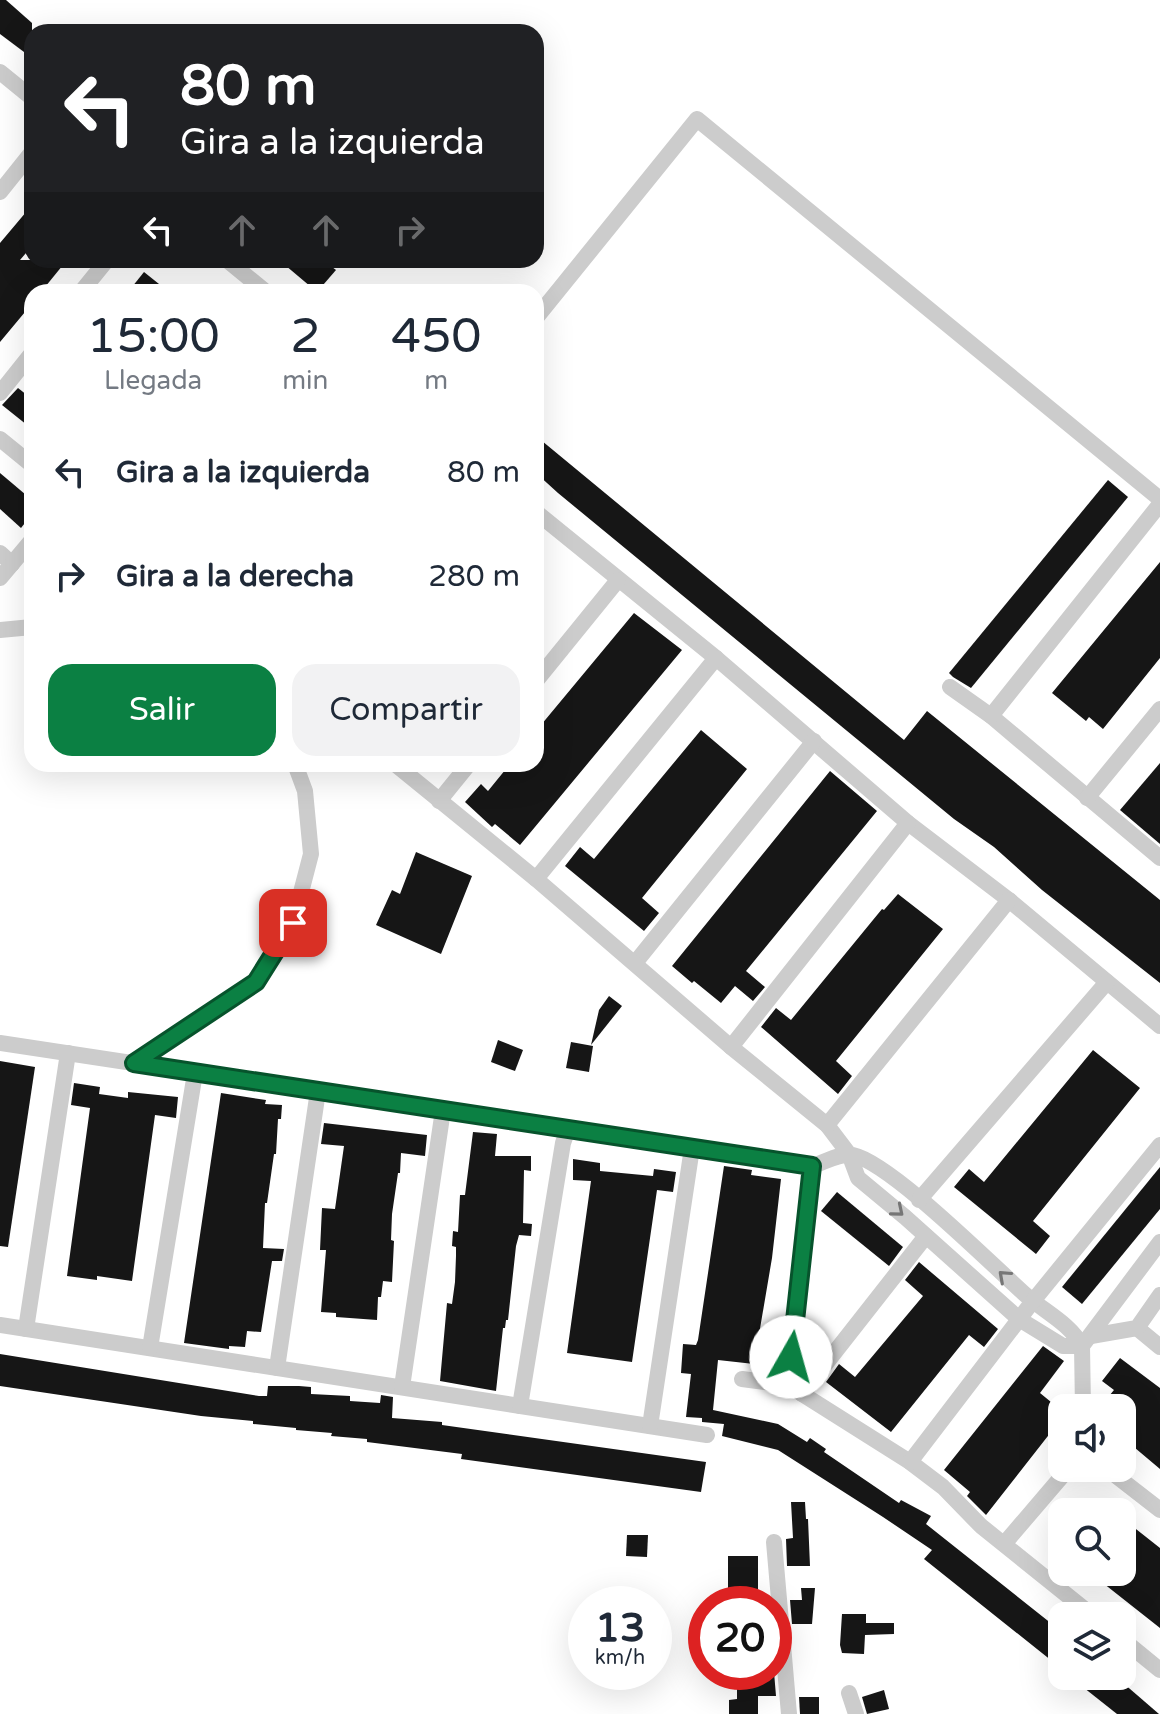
<!DOCTYPE html>
<html lang="es">
<style>
body{margin:0;font-family:"Varela Round",sans-serif;background:#f2f2f3;color:#1f2937;height:100vh;display:flex;flex-direction:column;font-size:30px;white-space:nowrap}
*{box-sizing:border-box;margin:0}
p{font-size:26px;color:#747a83}
.icon{flex:none;width:44px;height:44px;fill:none;stroke:currentColor;stroke-width:2;stroke-linecap:round;stroke-linejoin:round}
.map{position:relative;flex:1;overflow:hidden}
.details{position:absolute;left:24px;top:284px;width:520px;height:488px;display:flex;flex-direction:column;background:#fff;border-radius:24px;box-shadow:0 8px 32px #0002}
.details>*{flex:none}
.hud{position:absolute;left:24px;top:24px;width:520px;height:244px;border-radius:24px;box-shadow:0 8px 32px #0002;background:#202124;color:#fff;overflow:hidden}
.fabs{position:absolute;left:1048px;top:1394px;display:grid;gap:16px}
.fabs a{display:grid;place-items:center;width:88px;height:88px;border-radius:16px;background:#fff;box-shadow:0 8px 32px #0002;font-size:40px}
.speed{position:absolute;left:568px;top:1586px;display:flex;gap:16px;font-size:40px;font-weight:700;text-align:center}
.speed>*{display:grid;place-content:center;width:104px;height:104px;border-radius:50%;background:#fff;box-shadow:0 8px 32px #0002;line-height:1}
.speed small{font-size:20px;font-weight:400}
.speed .limit{border:12px solid #d22;background:#fff;color:#111}
.pin{position:absolute;display:grid;place-items:center;width:68px;height:68px;color:#fff;margin:-34px;border-radius:16px;box-shadow:0 4px 12px #0006}
.me{position:absolute;width:88px;margin:-44px;rotate:7deg;stroke-linejoin:round;filter:drop-shadow(0 0 6px #0008)}
.turn{display:flex;align-items:center;gap:28px;height:168px;padding:0 24px;font-size:36px}
.turn .icon{width:104px;height:104px;stroke-width:2.5}
.turn b{display:block;font-size:56px;line-height:68px}
.lanes{display:flex;align-items:center;height:76px;padding:0 24px;background:#0003;justify-content:center;gap:40px;direction:ltr}
.lanes .off{opacity:.35}
.eta{display:flex;justify-content:space-evenly;align-items:center;height:136px;text-align:center}
.eta b{font-size:48px;font-weight:600;line-height:56px}
.button{display:flex;gap:16px;margin-top:auto;padding:16px 24px}
.button a{flex:1;height:92px;border-radius:24px;background:#0b8043;color:#fff;font-size:32px;font-weight:600;line-height:92px;text-align:center}
.button a+a{background:#f2f2f3;color:#1f2937}
ul{padding:0;list-style:none}
li{display:flex;align-items:center;gap:24px;height:104px;padding:0 24px}
li div{flex:1}
li b{display:block;font-size:30px}
li em{font-style:normal}
.map>svg:first-child{display:block}
</style>
<div class="map">
<svg width="1160" height="1714" viewBox="0 0 1160 1714">
<rect width="100%" height="100%" fill="#fff"/>
<!-- building -->
<g fill="#161616">
<polygon points="0,0 6,0 32,23 32,58 0,34"/>
<polygon points="32,205 32,246 20,260 67,260 41,292 32,292 30,306 0,342 0,243"/>
<polygon points="279,260 323,260 336,270 317,292"/>
<polygon points="144,272 169,292 128,292"/>
<polygon points="18,388 32,399 32,429 2,405"/>
<polygon points="536,436 904,740 927,711 1160,900 1160,983 1042,890 994,847 954,819 558,493 536,473"/>
<polygon points="0,473 32,500 32,514 21,528 0,509"/>
<polygon points="1108,480 1128,497 971,688 953,677 949,673"/>
<polygon points="1160,562 1160,658 1103,729 1089,717 1086,721 1052,693"/>
<polygon points="634,613 682,650 520,845 495,824 492,827 465,802 481,784 488,791 510,764 536,764 536,731"/>
<polygon points="701,730 747,769 642,898 659,913 644,931 565,866 580,847 594,859"/>
<polygon points="1160,763 1160,844 1120,810"/>
<polygon points="830,771 877,811 746,971 765,987 753,1001 735,986 721,1003 694,981 692,983 672,966"/>
<polygon points="416,852 472,876 441,954 376,925 392,890 400,894"/>
<polygon points="898,894 943,929 836,1061 852,1076 838,1094 761,1027 776,1008 791,1020 882,909 884,910"/>
<polygon points="609,996 622,1006 591,1045 599,1010"/>
<polygon points="498,1040 523,1050 515,1071 491,1062"/>
<polygon points="571,1042 593,1046 589,1072 566,1068"/>
<polygon points="1093,1050 1140,1088 1033,1221 1050,1236 1036,1254 954,1187 969,1169 984,1182"/>
<polygon points="0,1061 35,1067 8,1247 0,1246"/>
<polygon points="74,1083 100,1087 99,1094 128,1098 128,1092 178,1097 176,1118 155,1115 132,1281 97,1276 97,1280 67,1276 90,1108 71,1105"/>
<polygon points="221,1093 266,1100 265,1104 282,1105 281,1119 278,1119 276,1154 274,1154 267,1203 265,1203 263,1248 284,1249 282,1261 272,1261 261,1332 247,1331 245,1347 229,1346 229,1349 184,1343"/>
<polygon points="324,1123 427,1135 425,1156 401,1153 400,1173 398,1173 392,1214 391,1240 394,1241 392,1282 383,1281 381,1297 378,1297 377,1320 336,1317 336,1313 321,1312 326,1250 320,1250 322,1208 335,1209 344,1146 321,1144"/>
<polygon points="473,1132 497,1134 495,1156 531,1156 531,1171 524,1170 523,1223 532,1224 531,1236 519,1235 516,1246 508,1320 506,1320 505,1328 503,1328 496,1391 440,1381 447,1303 452,1304 455,1282 456,1256 456,1247 452,1246 453,1231 458,1232 460,1195 465,1195"/>
<polygon points="573,1159 600,1163 600,1171 653,1176 654,1169 676,1172 673,1192 657,1190 632,1362 567,1353 591,1181 573,1180"/>
<polygon points="724,1166 752,1170 751,1175 781,1179 772,1258 754,1364 718,1360 713,1410 778,1424 807,1442 810,1438 826,1449 824,1452 899,1503 901,1500 931,1516 926,1524 1062,1632 1062,1669 924,1559 932,1550 883,1517 778,1450 722,1436 724,1424 702,1422 702,1418 686,1417 691,1374 681,1373 683,1344 696,1345 698,1340"/>
<polygon points="1160,1167 1160,1209 1082,1304 1062,1287"/>
<polygon points="837,1192 903,1247 889,1266 821,1211"/>
<polygon points="919,1262 998,1329 984,1347 969,1335 891,1432 826,1382 839,1364 855,1377 923,1296 905,1280"/>
<polygon points="1043,1346 1064,1361 1040,1393 1062,1411 1062,1418 986,1515 967,1496 970,1492 944,1470"/>
<polygon points="0,1354 259,1396 267,1396 268,1386 299,1386 311,1387 311,1394 350,1396 350,1401 380,1403 381,1395 393,1397 392,1418 442,1422 442,1425 706,1462 701,1492 461,1459 462,1454 367,1442 367,1439 331,1436 332,1433 296,1430 296,1428 253,1424 253,1421 201,1416 0,1386"/>
<polygon points="1120,1358 1160,1388 1160,1469 1122,1437 1122,1408 1099,1408 1114,1390 1102,1381"/>
<polygon points="791,1502 805,1502 806,1519 808,1519 810,1566 787,1566 786,1539 793,1538"/>
<polygon points="1122,1518 1160,1548 1160,1628 1089,1572 1122,1572"/>
<polygon points="627,1535 648,1535 647,1557 626,1556"/>
<polygon points="728,1556 758,1556 758,1604 735,1604 735,1589 728,1589"/>
<polygon points="801,1588 815,1588 812,1624 792,1624 790,1600 802,1600"/>
<polygon points="842,1614 866,1614 866,1623 894,1623 894,1634 865,1635 864,1654 842,1653 840,1645"/>
<polygon points="737,1672 774,1672 776,1696 758,1696 758,1714 729,1714 729,1700 737,1699"/>
<polygon points="1069,1676 1115,1676 1159,1714 1117,1714"/>
<polygon points="884,1690 889,1709 867,1714 862,1697"/>
<polygon points="799,1697 819,1697 819,1714 800,1714"/>
</g>
<g fill="none" stroke-linecap="round" stroke-linejoin="round">
<!-- minor -->
<g stroke="#ccc" stroke-width="16">
<polyline points="0,72 32,98"/>
<polyline points="0,192 32,152"/>
<polyline points="227,260 266,292"/>
<polyline points="81,292 107,260"/>
<polyline points="536,318 697,119 1160,499"/>
<polyline points="0,393 32,353"/>
<polyline points="0,439 32,465"/>
<polyline points="536,512 716,658 908,823 1009,900 1160,1026"/>
<polyline points="0,553 12,564"/>
<polyline points="0,578 32,540"/>
<polyline points="0,630 32,627"/>
<polyline points="536,681 618,580"/>
<polyline points="950,687 991,716 1160,858"/>
<polyline points="991,716 1160,504"/>
<polyline points="1087,798 1160,709"/>
<polyline points="439,801 469,764"/>
<polyline points="536,879 716,658"/>
<polyline points="635,963 814,741"/>
<path d="M0,1043L812,1166C823,1163 842,1152 853,1155C891,1163 994,1267 1028,1297C1047,1313 1070,1324 1082,1346H1063L1019,1319L905,1217L858,1178L849,1154L827,1125L731,1047L536,879L395,764"/>
<polyline points="731,1047 908,823"/>
<polyline points="134,1063 256,982 293,923 311,854 305,791 295,764"/>
<polyline points="827,1125 1009,900"/>
<polyline points="919,1200 1107,982"/>
<polyline points="0,1325 707,1435"/>
<polyline points="1137,1328 1160,1347"/>
<polyline points="26,1329 68,1053"/>
<polyline points="1091,1336 1137,1328 1160,1295"/>
<polyline points="150,1348 195,1073"/>
<polyline points="277,1368 318,1091"/>
<polyline points="742,1379 788,1385 910,1462 943,1487 981,1526 1093,1616"/>
<polyline points="788,1385 812,1166"/>
<polyline points="402,1387 443,1110"/>
<polyline points="802,1394 926,1236"/>
<polyline points="520,1406 563,1143 568,1129"/>
<polyline points="1083,1408 1082,1346 1160,1242"/>
<polyline points="650,1426 692,1148"/>
<polyline points="910,1462 1033,1301 1160,1145"/>
<polyline points="1106,1468 1160,1510"/>
<polyline points="774,1542 789,1714"/>
<polyline points="1004,1544 1069,1468"/>
<polyline points="1122,1639 1160,1670"/>
<polyline points="849,1693 856,1714"/>
</g>
</g>
<!-- one-way arrows -->
<defs><path id="oneway-chevron" d="M-2-3.5L2.5 0L-2 3.5" fill="none" stroke-width="1.6" stroke-linecap="round" stroke-linejoin="round" transform="scale(2)"/></defs>
<g stroke="#767676">
<use href="#oneway-chevron" transform="translate(898 1211) rotate(40)"/>
<use href="#oneway-chevron" transform="translate(1004 1276) rotate(-138)"/>
</g>
<g fill="none" stroke-linecap="round" stroke-linejoin="round">
<!-- route casing -->
<g stroke="#07532c" stroke-width="20">
<polyline id="route" points="293,923 256,982 134,1063 812,1166 791,1357"/>
</g>
<!-- route -->
<use href="#route" stroke="#0b8043" stroke-width="14"/>
</g>
</svg>
<div class="fabs">
<a><svg class="icon" aria-label="sound" viewBox="0 0 24 24"><path d="M4 9h4l5-4v14l-5-4H4zM17 9q2 3 0 6"/></svg></a>
<a><svg class="icon" aria-label="search" viewBox="0 0 24 24"><circle cx="10" cy="10" r="6"/><path d="M15 15l6 6"/></svg></a>
<a><svg class="icon" aria-label="layers" viewBox="0 0 24 24"><path d="M12 4l9 5-9 5-9-5zM3 14l9 5 9-5"/></svg></a>
</div>
<div class="speed"><div>13<small>km/h</small></div><div class="limit">20</div></div>
<div class="pin" style="left:293px;top:923px;background:#d93025"><svg class="icon" aria-label="arrive" viewBox="0 0 24 24"><path d="M6 21V4h12l-3 4 3 4H6"/></svg></div>
<svg class="me" style="left:791px;top:1357px" viewBox="-20 -20 40 40"><circle r="19" fill="#fff"/><path d="M0-13L10 11 0 6-10 11z" fill="#0b8043"/></svg>
<div class="hud">
<div class="turn"><svg class="icon" aria-label="left" viewBox="0 0 24 24"><path d="M17 20v-9H6M10 6l-5 5 5 5"/></svg><div><b>80 m</b>Gira a la izquierda</div></div>
<div class="lanes"><svg class="icon" aria-label="left" viewBox="0 0 24 24"><path d="M17 20v-9H6M10 6l-5 5 5 5"/></svg><svg class="icon off" aria-label="ahead" viewBox="0 0 24 24"><path d="M12 20V5M6 11l6-6 6 6"/></svg><svg class="icon off" aria-label="ahead" viewBox="0 0 24 24"><path d="M12 20V5M6 11l6-6 6 6"/></svg><svg class="icon off" aria-label="right" viewBox="0 0 24 24"><path d="M7 20v-9h11M14 6l5 5-5 5"/></svg></div>
</div>
<section class="details">
<div class="eta">
<div><b>15:00</b><p>Llegada</p></div>
<div><b>2</b><p>min</p></div>
<div><b>450</b><p>m</p></div>
</div>
<ul>
<li><svg class="icon" aria-label="left" viewBox="0 0 24 24"><path d="M17 20v-9H6M10 6l-5 5 5 5"/></svg><div><b>Gira a la izquierda</b></div><em>80 m</em></li>
<li><svg class="icon" aria-label="right" viewBox="0 0 24 24"><path d="M7 20v-9h11M14 6l5 5-5 5"/></svg><div><b>Gira a la derecha</b></div><em>280 m</em></li>
</ul>
<div class="button"><a>Salir</a><a>Compartir</a></div>
</section>
</div>
